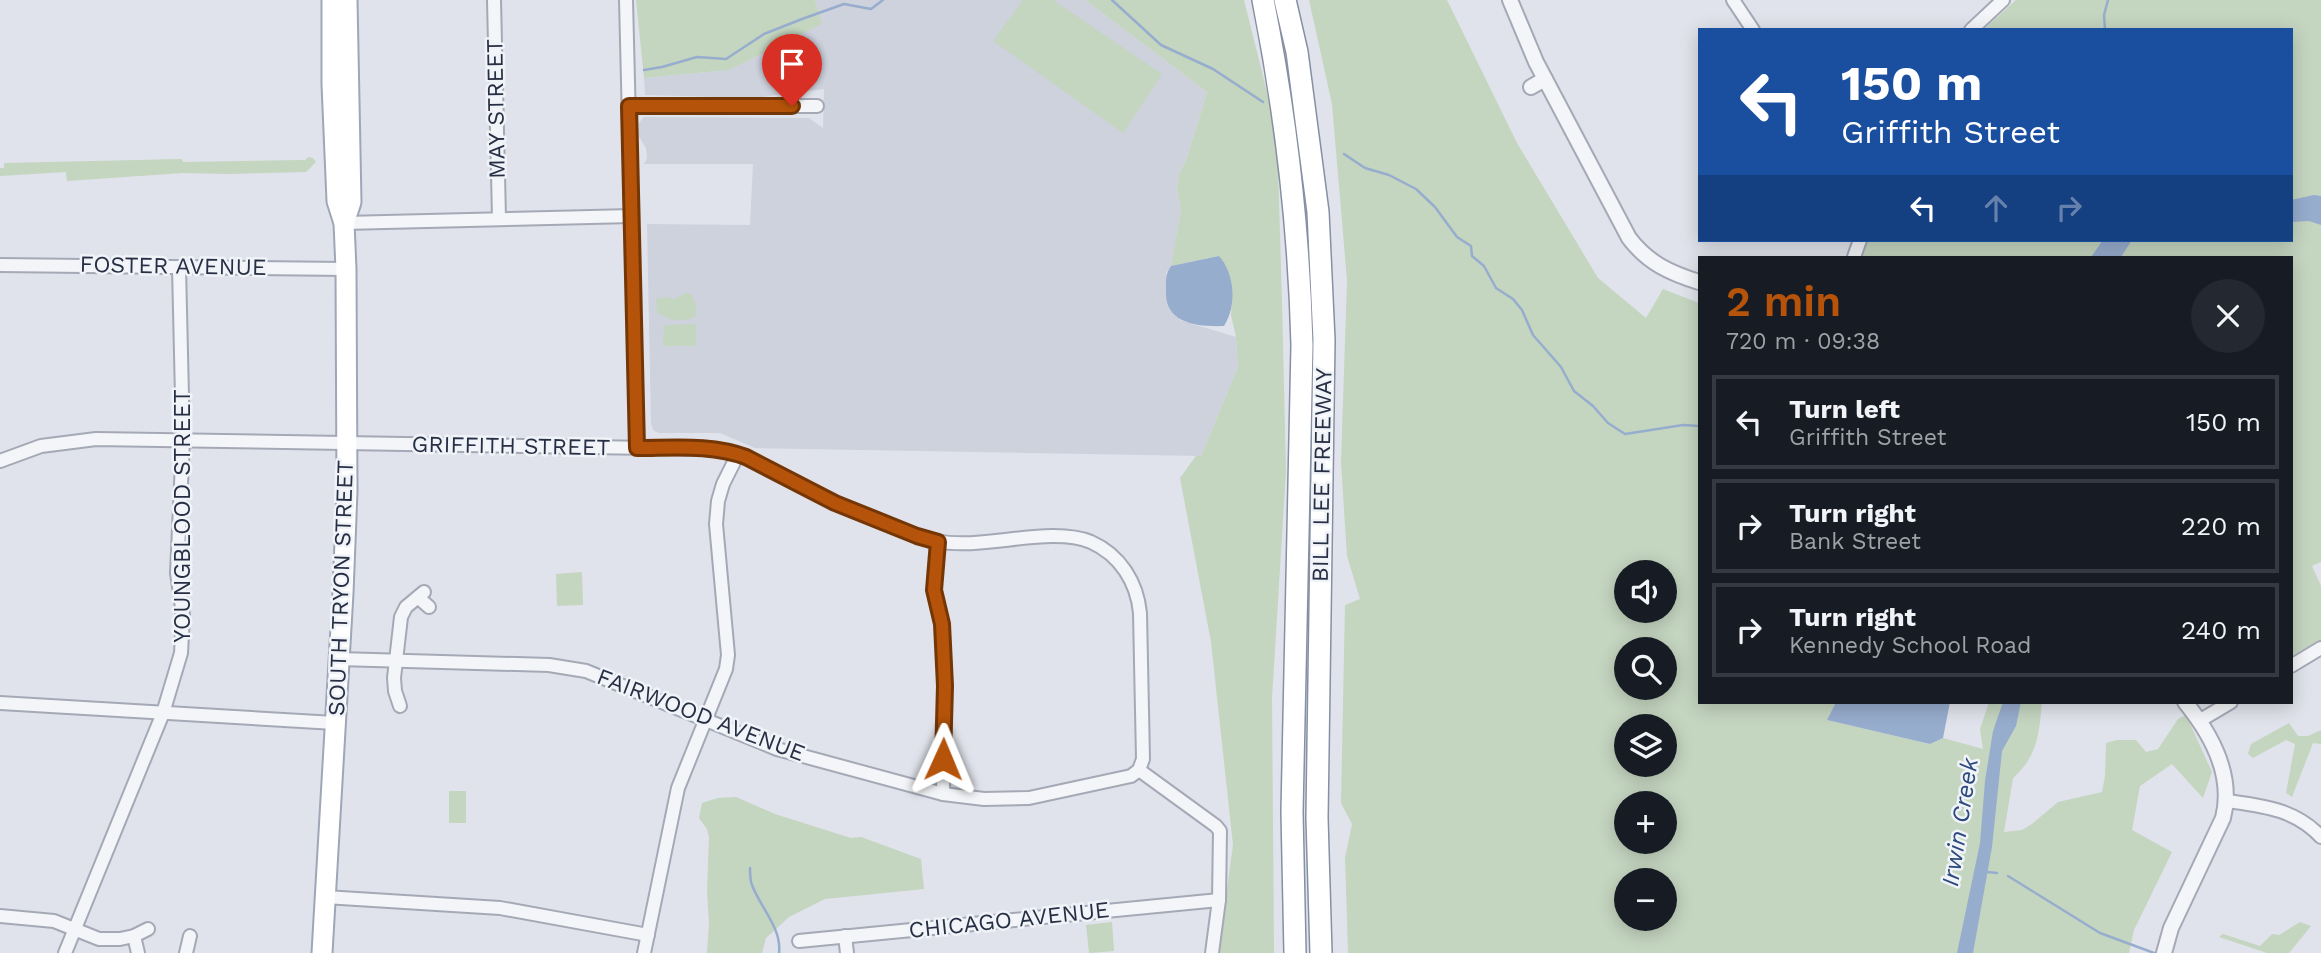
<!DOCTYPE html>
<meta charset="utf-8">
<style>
body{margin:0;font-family:"Work Sans",sans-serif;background:#242831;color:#f1f3f6;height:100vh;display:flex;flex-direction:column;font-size:26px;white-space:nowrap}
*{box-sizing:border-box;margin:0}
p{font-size:23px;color:#9ea1a6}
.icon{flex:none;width:38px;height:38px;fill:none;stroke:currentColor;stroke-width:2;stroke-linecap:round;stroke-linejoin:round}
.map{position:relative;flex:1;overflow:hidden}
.details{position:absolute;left:1698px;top:256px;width:595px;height:448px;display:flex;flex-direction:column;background:#171b24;border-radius:0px;box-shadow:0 4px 18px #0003}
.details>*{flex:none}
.guide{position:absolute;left:1698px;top:28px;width:595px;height:214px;border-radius:0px;box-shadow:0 4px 18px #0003;background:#1a4fa0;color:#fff;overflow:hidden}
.tools{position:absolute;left:1614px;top:560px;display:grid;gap:14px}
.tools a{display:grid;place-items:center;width:63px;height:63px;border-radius:50%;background:#171b24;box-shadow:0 4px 18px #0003;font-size:35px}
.pin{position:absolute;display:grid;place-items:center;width:60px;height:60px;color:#fff;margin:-72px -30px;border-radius:50% 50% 50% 0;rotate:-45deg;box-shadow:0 0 7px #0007}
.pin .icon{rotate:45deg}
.me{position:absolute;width:77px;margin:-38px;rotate:1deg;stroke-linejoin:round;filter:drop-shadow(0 0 5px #0008)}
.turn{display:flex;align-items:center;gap:24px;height:147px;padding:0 28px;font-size:32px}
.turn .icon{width:91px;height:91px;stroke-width:2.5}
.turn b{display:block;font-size:49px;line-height:60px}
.lanes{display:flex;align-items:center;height:66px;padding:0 28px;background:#0003;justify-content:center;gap:35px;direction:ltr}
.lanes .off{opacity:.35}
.round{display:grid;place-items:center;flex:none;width:74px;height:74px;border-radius:37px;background:#242831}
.summary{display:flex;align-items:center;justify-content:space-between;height:119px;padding:0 28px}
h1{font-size:42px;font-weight:600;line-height:52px;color:#b45309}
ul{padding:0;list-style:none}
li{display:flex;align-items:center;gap:21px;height:94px;margin:0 14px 10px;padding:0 14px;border:4px solid #363941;border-radius:0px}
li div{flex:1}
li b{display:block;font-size:26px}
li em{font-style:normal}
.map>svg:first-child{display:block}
</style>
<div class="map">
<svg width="2321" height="953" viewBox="0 0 2321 953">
<rect width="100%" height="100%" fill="#e0e3eb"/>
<!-- built -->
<polygon fill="#ced2dd" points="815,0 1085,0 1207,92 1187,158 1179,174 1177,191 1181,209 1171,266 1166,273 1180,320 1236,337 1238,367 1201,456 755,448 720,433 659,433 654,431 651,424 647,224 750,225 753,164 644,164 647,158 646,148 638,135 639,123 644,117 809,118 823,128 824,89 754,98 645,95 644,78 729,70 821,24"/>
<!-- green -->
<g fill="#c4d5c0" fill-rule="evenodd">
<polygon points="636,0 815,0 822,24 729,70 644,78"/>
<polygon points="1023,0 1053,0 1162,74 1123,133 993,41"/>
<polygon points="1085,0 1244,0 1277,132 1282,302 1286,471 1272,698 1274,953 1220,953 1219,949 1233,845 1211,642 1180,478 1196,456 1201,456 1238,367 1236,337 1231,315 1232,291 1219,256 1171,266 1181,209 1177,191 1179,174 1187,158 1207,92"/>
<path d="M1309,0H1447L1517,143L1598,278L1646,318L1663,289L1699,303V702H1836L1827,720L1930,744L1943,738L1983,749L1980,729L1989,702H2042C2039,733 2038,756 2013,778L2004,832L2022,830L2032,824L2058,802L2102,792L2105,776L2106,743L2117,740H2136L2146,752L2158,749L2178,719L2186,715L2212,772L2203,798L2172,764L2140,786L2132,830L2172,852L2134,930L2129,953H1348L1345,858L1352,824L1341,803L1345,605L1360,599L1347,556L1341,463L1347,280L1332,104ZM1626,572H1664V611H1626ZM1626,649H1664V688H1626ZM1626,726H1664V765H1626ZM1626,803H1664V842H1626ZM1626,880H1664V919H1626Z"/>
<polygon points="2016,0 2321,0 2321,562 2312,566 2321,586 2321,640 2293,655 2291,652 2291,257 1862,257 1868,240 2291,240 2291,30 1983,30"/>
<polygon points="308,157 313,158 316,162 306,172 230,174 183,173 67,181 66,172 0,176 0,168 4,168 4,163 182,159 183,162 305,160"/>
<path d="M686,293L692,295C695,302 699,310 694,317C682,323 667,320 657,312L656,299L668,297L674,299Z"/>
<polygon points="696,324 696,346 663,346 664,325"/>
<polygon points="582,572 583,605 557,606 556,574"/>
<polygon points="2289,723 2298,736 2308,736 2321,730 2321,744 2313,743 2292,797 2286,793 2295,744 2286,740 2253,758 2248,754 2251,744"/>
<rect x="449" y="791" width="17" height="32"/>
<polygon points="736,797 775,814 851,838 861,837 921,859 924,889 825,899 789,917 766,938 762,953 707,953 709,924 707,890 709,837 707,829 699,818 702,803 718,798"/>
<polygon points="1112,922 1114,951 1089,953 1086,925"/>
<polygon points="2300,922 2311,926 2289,953 2267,953 2219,937 2223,934 2260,946 2272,934 2279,935"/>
</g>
<!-- water -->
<g fill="#97adce">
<polygon points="2314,195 2321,196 2321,225 2309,221 2291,222 2291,200"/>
<polygon points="2103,240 2132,240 2121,257 2091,257"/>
<path d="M1219,256C1235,274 1237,306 1224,326C1199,327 1165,324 1166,292C1166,282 1165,274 1171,266Z"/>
<polygon points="1836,702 1950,702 1943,738 1930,744 1827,720"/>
<polygon points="2003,702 2021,702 2016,726 2002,751 1992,847 1973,953 1957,953 1980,843 1985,781 1993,731"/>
</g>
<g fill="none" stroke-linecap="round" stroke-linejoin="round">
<!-- stream -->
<g stroke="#97adce" stroke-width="2.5">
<polyline points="1112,0 1161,45 1213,69 1263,102"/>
<polyline points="2105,30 2104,15 2108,0"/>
<polyline points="644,70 662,67 697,57 726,59 764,34 802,19 844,4 871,9 883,0"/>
<polyline points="1344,154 1365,168 1389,175 1416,189 1435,207 1457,237 1471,246 1472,256 1484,266 1496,288 1513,299 1522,310 1533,335 1561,367 1574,391 1593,406 1608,423 1625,434 1683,425 1699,426"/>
<path d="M750,868C750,874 750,880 752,885C760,907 782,928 779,953"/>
<polyline points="1987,872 1997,873"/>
<polyline points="2008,876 2100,933 2154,953"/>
</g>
<!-- minor casing -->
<g stroke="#a5a9b6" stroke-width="16">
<g id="minor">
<polyline points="494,0 499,218"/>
<polyline points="626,0 637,448"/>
<polyline points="1733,0 1753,30"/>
<polyline points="1971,30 2003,0"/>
<polyline points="630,106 817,106"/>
<polyline points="344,223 632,216"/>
<polyline points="1854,257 1860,240"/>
<polyline points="0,265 346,269"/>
<path d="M0,461L41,446L96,439L715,449C748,454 774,473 803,487C828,500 855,511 881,521C899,529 917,537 937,541C982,551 1049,525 1091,542C1120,555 1137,582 1140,613L1143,759L1139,770"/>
<polyline points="938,542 934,590 942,624 945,686 943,794"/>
<polyline points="416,599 420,599 429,607"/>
<polyline points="339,659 549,665 586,671 777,749 943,794 984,799 1029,798 1131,776 1139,770"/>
<polyline points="2291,666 2321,648"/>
<polyline points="0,703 335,723"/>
<polyline points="400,706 395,691 394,678 401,617 406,607 424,592"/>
<polyline points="2199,721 2231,702"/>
<polyline points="1139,770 1216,826 1220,831 1219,900 1212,953"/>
<path d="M2227,801C2263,806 2295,809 2321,837"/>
<polyline points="325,897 500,908 648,935"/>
<polyline points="0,916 54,921 99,939 120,939 134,936 148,929"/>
<polyline points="134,936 138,953"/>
<polyline points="845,936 847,953"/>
<polyline points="799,941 1219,900"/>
<polyline points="65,953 163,713 181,653 183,615 177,573 183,440 179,267"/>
<polyline points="186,953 190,936"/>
<polyline points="644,953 678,788 726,669 728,655 716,524 718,501 723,484 738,454"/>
</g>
</g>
<!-- tertiary casing -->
<g stroke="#a5a9b6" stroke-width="18">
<g id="tertiary">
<path d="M1510,0L1536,62L1629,238C1648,263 1670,273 1699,282"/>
<polyline points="1531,87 1545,79"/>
<path d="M2164,953L2171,928L2223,818C2234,775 2212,735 2185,702"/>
</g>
</g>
<!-- primary casing -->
<g stroke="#9ea6b8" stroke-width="23">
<g id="primary">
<polyline points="344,223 351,202 347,0"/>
<polyline points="322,953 343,593 347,491 346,269 344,223 337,201 332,84 332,0"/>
</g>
</g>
<!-- motorway casing -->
<g stroke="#868fa3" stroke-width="24">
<g id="motorway">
<path d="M1263,0C1286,115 1299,228 1302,345L1292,812L1295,953"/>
<polyline points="1285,0 1297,52 1318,212 1324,340 1317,818 1321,953"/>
</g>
</g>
<!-- minor -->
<use href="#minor" stroke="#f3f5f8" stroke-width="12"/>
<!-- tertiary -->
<use href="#tertiary" stroke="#f3f5f8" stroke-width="14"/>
<!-- primary -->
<use href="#primary" stroke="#fff" stroke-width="19"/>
<!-- motorway -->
<use href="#motorway" stroke="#fff" stroke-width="21"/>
</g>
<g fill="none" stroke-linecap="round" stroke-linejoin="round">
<!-- route casing -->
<g stroke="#753606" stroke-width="18">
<path id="route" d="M792,106H629L637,448C673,448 712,444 746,457L835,503L917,536L938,542L934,590L942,624L945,686L943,759"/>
</g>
<!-- route -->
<use href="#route" stroke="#b45309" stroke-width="12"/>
</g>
<g text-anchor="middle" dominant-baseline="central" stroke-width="5" stroke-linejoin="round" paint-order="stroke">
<!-- street labels -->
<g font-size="23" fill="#272f44" stroke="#f0f3f8">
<text transform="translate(496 109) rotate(-91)">MAY STREET</text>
<text transform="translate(173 266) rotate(1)">FOSTER AVENUE</text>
<text transform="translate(511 446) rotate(1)">GRIFFITH STREET</text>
<text transform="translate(1322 475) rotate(-89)">BILL LEE FREEWAY</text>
<text transform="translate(182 516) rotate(-90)">YOUNGBLOOD STREET</text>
<text transform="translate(341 588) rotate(-88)">SOUTH TRYON STREET</text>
<text transform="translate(701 715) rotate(21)">FAIRWOOD AVENUE</text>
<text transform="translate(1009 920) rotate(-6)">CHICAGO AVENUE</text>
</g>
<!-- water labels -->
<g font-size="24" font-style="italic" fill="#2c497d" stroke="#f0f3f8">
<text transform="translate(1960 822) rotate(-81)">Irwin Creek</text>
</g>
</g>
</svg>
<div class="tools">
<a><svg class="icon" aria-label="sound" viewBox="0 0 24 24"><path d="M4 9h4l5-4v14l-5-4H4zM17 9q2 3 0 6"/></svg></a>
<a><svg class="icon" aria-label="search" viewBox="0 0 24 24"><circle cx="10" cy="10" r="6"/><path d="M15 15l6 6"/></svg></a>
<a><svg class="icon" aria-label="layers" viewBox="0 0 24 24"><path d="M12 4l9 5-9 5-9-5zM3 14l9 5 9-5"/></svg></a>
<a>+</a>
<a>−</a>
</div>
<div class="pin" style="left:792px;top:106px;background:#d93025"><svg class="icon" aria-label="arrive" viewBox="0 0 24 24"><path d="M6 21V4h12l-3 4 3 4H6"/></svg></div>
<svg class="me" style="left:943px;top:759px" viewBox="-20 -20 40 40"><path d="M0-17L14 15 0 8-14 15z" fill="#b45309" stroke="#fff" stroke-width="4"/></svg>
<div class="guide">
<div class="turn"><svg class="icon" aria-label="left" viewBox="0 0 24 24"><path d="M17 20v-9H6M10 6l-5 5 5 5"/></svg><div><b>150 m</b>Griffith Street</div></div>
<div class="lanes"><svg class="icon" aria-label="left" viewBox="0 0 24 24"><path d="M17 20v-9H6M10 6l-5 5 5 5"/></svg><svg class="icon off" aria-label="ahead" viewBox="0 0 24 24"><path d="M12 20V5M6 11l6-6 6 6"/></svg><svg class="icon off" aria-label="right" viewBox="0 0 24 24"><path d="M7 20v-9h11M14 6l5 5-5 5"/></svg></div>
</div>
<section class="details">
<div class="summary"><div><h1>2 min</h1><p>720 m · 09:38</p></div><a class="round"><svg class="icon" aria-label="close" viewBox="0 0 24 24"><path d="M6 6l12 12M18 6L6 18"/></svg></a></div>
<ul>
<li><svg class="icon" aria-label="left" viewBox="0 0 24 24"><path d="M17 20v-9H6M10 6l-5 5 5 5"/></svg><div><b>Turn left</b><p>Griffith Street</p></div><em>150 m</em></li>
<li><svg class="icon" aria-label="right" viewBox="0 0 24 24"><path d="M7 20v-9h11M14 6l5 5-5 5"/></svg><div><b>Turn right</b><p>Bank Street</p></div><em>220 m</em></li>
<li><svg class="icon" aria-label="right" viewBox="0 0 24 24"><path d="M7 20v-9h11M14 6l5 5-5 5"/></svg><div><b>Turn right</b><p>Kennedy School Road</p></div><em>240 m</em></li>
</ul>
</section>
</div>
